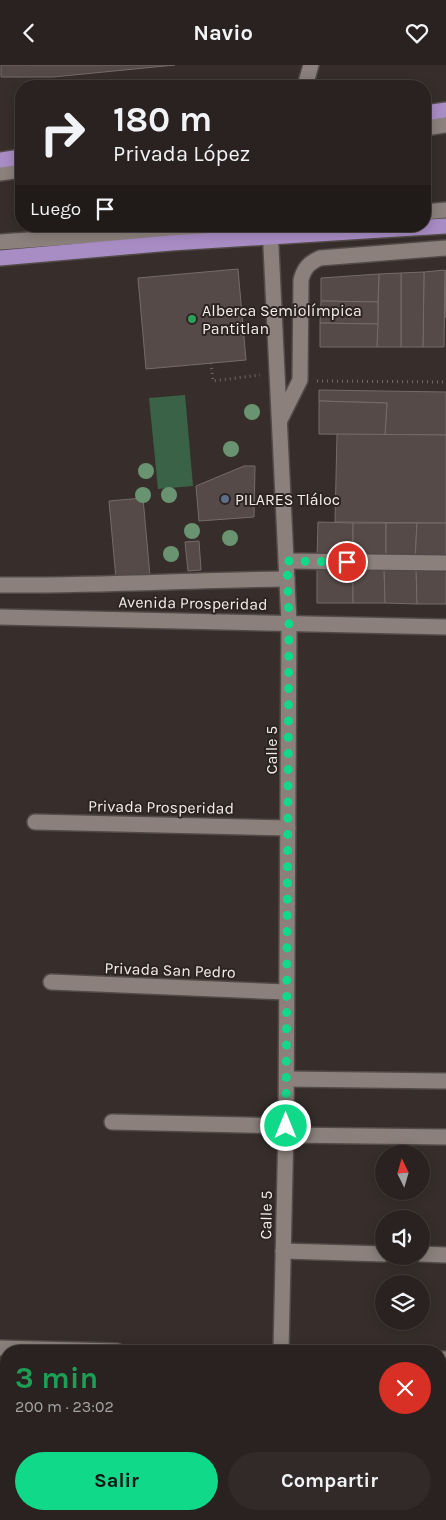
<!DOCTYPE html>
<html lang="es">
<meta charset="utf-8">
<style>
body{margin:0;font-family:Karla,sans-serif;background:#312a29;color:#f1f3f6;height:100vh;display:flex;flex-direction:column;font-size:19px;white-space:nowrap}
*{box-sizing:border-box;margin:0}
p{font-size:16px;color:#a5a4a5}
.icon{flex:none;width:28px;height:28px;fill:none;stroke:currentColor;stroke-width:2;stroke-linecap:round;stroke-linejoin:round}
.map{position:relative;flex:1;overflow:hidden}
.details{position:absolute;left:0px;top:1280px;width:446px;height:175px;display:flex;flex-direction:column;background:#292220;border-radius:20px 20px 0 0;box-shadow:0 2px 12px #0003,0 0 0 1px #453f3e}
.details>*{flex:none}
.hud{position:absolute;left:15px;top:15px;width:416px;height:152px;border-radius:20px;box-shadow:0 2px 12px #0003,0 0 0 1px #453f3e;background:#292220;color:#f1f3f6;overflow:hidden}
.needle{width:32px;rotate:355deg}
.controls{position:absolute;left:375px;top:1080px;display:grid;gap:10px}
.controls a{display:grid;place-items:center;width:55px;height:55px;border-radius:50%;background:#292220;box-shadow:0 2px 12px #0003,0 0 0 1px #453f3e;font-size:25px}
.pin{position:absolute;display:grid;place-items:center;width:42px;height:42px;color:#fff;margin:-21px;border:2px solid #fff;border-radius:50%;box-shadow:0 1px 5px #0007}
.me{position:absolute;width:55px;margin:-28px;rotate:0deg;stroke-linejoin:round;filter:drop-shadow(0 0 4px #0008)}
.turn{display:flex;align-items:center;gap:18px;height:105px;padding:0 15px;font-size:22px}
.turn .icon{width:65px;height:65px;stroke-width:2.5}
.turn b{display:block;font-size:35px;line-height:42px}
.then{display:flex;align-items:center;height:48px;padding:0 15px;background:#0003;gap:10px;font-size:19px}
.round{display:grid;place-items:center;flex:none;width:52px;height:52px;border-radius:26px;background:#312a29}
.overview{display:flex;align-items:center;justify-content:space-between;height:85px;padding:0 15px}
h1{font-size:30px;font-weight:700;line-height:38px;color:#1e9e55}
.action{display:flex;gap:10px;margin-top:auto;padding:10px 15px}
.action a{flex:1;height:58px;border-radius:30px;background:#10d98a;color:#111;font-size:20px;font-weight:700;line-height:58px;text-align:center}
.action a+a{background:#312a29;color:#f1f3f6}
header{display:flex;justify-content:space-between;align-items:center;height:65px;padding:0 15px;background:#292220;font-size:22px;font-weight:700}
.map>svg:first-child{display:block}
</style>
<header><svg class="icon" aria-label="back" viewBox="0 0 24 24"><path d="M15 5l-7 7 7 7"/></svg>Navio<svg class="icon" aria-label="heart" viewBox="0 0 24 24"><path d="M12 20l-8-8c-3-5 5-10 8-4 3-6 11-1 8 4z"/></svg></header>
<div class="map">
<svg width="446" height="1455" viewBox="0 0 446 1455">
<rect width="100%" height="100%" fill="#372e2b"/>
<!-- green -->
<polygon fill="#3a6246" points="185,330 193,421 158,424 149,333"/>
<!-- building -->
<g fill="#554a48" stroke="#766b69">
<polygon points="1,0 175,0 53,12 1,12"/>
<polygon points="238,204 246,295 146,304 138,213"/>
<polygon points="445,205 446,252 444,252"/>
<polygon points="445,205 444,282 423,282 424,207"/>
<polygon points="424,207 423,282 401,282 401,208"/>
<polygon points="401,208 401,282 377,282 379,209"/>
<polygon points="379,209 378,237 321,236 321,213"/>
<polygon points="321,236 378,237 378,259 320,258"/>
<polygon points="320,258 378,259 377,282 320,282"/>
<polygon points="319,325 446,327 446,370 385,370 387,338 319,336"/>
<polygon points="319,336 387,338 385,370 319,369"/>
<polygon points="337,369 446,370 446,458 335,457"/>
<polygon points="244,401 255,401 254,452 199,456 196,421"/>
<polygon points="143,433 150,511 116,514 109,436"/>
<polygon points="318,457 353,458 353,494 317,493"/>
<rect x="353" y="458" width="33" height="36"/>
<polygon points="386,458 417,458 415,495 386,494"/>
<polygon points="417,458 446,458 446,495 415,495"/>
<polygon points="199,476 201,505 188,506 185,477"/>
<polygon points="317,499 353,500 353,538 317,538"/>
<polygon points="353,500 384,500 385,538 353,538"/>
<polygon points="384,500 416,500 417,539 385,538"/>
<polygon points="416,500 446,500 446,539 417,539"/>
</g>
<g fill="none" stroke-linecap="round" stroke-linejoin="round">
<!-- minor casing -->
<g stroke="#524a47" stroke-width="18">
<g id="minor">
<polyline points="305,21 311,0"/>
<polyline points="425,63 446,60"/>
<polyline points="0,108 21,105"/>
<polyline points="425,147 446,145"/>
<polyline points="270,161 289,558 286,1061 281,1286"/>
<polyline points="0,177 220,161"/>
<path d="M280,355L300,315L301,215C304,203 309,198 320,193L446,183"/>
<polyline points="287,496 446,498"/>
<path d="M0,520C96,521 192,515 287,514"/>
<polyline points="0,552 446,562"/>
<polyline points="35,757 288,763"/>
<polyline points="51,917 286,927"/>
<polyline points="287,1014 446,1016"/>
<polyline points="112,1057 286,1061"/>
<polyline points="286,1070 446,1072"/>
<polyline points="283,1186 384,1189"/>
<polyline points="421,1189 446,1190"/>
<polyline points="0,1283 117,1286"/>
<polyline points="440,1294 446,1294"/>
<polyline points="279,1450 446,1454"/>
</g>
</g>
<!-- major casing -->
<g stroke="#524a47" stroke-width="18">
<g id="major">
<polyline points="425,48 446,45"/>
<polyline points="0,95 21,92"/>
<polyline points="0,193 171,178 446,161"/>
</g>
</g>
<!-- path -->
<g stroke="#716966" stroke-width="3" stroke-dasharray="1 4" stroke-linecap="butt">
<polyline points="211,298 213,316 260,310"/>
<polyline points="317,316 446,317"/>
</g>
<!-- minor -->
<use href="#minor" stroke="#8b807b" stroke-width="15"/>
<!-- major -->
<use href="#major" stroke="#a88cc4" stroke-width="15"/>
</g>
<!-- trees -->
<g fill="#6a9371">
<circle cx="252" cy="347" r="8"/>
<circle cx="231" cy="384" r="8"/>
<circle cx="146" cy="406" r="8"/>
<circle cx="143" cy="430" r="8"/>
<circle cx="169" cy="430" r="8"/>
<circle cx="192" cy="466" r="8"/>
<circle cx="230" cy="473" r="8"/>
<circle cx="171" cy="489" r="8"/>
</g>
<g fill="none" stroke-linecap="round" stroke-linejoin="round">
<!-- route -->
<polyline stroke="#10d98a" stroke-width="9" stroke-dasharray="0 16.2" points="286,1061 289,558 287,496 347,497"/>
</g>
<!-- markers -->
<circle fill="#2e9e5b" stroke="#2d2421" stroke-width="2" cx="192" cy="254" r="5"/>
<circle fill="#5c6f8a" stroke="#2d2421" stroke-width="2" cx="225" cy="434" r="5"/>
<g text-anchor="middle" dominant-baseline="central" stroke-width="4" stroke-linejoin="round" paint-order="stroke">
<!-- poi labels -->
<g font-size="16" fill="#f3edea" stroke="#2d2421" text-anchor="start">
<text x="202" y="245">Alberca Semiolímpica<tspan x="202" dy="18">Pantitlan</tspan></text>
<text x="235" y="434">PILARES Tláloc</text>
</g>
<!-- street labels -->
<g font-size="16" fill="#f3edea" stroke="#2d2421">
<text transform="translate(193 538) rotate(1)">Avenida Prosperidad</text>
<text transform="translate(271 685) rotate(-90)">Calle 5</text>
<text transform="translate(161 742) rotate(1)">Privada Prosperidad</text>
<text transform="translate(170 905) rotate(2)">Privada San Pedro</text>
<text transform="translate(266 1150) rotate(-89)">Calle 5</text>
</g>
</g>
</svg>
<div class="controls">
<a><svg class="needle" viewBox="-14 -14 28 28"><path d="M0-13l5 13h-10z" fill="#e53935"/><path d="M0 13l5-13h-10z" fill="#a5a4a5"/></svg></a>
<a><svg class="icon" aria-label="sound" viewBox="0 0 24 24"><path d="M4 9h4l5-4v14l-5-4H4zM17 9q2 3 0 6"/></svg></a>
<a><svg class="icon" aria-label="layers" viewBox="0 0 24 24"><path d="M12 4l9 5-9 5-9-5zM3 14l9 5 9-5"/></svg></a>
</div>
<div class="pin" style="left:347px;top:497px;background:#d93025"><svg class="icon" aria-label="arrive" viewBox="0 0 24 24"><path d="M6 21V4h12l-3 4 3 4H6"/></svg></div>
<svg class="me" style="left:286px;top:1061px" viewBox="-20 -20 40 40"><circle r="17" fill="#10d98a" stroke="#fff" stroke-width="3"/><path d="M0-11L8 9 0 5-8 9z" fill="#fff"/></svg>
<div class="hud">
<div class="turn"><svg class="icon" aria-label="right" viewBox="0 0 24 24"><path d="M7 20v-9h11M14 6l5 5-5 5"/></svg><div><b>180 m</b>Privada López</div></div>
<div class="then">Luego<svg class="icon" aria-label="arrive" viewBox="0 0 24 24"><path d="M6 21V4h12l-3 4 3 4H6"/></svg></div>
</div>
<section class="details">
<div class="overview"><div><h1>3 min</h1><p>200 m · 23:02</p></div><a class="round" style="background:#d93025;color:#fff"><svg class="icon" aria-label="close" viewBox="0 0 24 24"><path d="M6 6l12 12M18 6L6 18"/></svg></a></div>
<div class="action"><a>Salir</a><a>Compartir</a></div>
</section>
</div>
